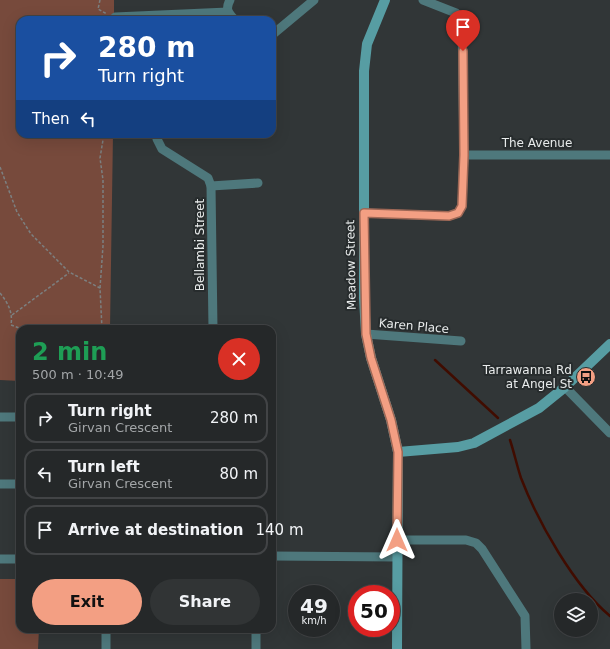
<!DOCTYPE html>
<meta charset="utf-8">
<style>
body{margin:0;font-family:"DejaVu Sans",sans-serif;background:#313435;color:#f1f3f6;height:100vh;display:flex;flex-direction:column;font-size:15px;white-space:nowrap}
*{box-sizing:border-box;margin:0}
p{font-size:13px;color:#a3a6a8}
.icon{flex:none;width:22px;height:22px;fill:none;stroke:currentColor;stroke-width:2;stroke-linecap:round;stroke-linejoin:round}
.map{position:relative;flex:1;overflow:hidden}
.side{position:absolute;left:16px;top:325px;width:260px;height:308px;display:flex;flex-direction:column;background:#252829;border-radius:12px;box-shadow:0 4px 16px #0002,0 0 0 1px #424446}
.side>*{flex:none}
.top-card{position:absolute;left:16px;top:16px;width:260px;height:122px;border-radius:12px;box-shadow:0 4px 16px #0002,0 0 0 1px #424446;background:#1a4fa0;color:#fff;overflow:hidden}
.buttons{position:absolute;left:554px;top:593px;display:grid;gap:8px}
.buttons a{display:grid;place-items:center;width:44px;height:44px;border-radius:50%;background:#252829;box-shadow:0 4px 16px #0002,0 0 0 1px #424446;font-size:20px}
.speed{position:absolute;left:288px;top:585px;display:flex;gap:8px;font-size:20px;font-weight:700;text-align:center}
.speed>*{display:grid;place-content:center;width:52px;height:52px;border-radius:50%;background:#252829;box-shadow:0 4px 16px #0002,0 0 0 1px #424446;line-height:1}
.speed small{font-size:10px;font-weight:400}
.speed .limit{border:6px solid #d22;background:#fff;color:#111}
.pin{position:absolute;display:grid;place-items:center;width:34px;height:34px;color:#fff;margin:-41px -17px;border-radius:50% 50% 50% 0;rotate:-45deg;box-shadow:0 0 4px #0007}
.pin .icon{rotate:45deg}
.me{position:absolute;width:44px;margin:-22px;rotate:0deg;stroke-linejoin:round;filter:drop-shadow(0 0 3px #0008)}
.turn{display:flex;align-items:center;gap:14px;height:84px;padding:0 16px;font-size:18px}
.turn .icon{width:52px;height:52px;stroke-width:2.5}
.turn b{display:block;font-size:28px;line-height:34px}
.then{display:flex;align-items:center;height:38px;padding:0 16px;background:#0003;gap:8px;font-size:15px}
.round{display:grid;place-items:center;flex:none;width:42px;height:42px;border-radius:21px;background:#313435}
.headline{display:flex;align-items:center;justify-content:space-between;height:68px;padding:0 16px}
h1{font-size:24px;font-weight:700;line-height:30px;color:#1e9e55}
.primary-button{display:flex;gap:8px;margin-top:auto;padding:8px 16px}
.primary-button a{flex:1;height:46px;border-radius:24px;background:#f39f83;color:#111;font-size:16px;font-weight:700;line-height:46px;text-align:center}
.primary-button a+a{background:#313435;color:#f1f3f6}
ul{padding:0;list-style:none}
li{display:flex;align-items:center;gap:12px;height:50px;margin:0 8px 6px;padding:0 8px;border:2px solid #424446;border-radius:12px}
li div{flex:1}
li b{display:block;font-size:15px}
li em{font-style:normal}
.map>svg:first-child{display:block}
</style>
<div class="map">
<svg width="610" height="649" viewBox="0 0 610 649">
<rect width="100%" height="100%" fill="#313637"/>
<!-- green -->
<g fill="#774a3c">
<polygon points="0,0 114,0 114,20 20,20 20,134 113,134 110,329 20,329 20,381 0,380"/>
<polygon points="0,579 20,579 20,629 39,629 38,649 0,649"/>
</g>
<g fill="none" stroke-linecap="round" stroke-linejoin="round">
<!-- stream -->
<g stroke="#400c00" stroke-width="2.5">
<polyline points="435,360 498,418"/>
<path d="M510,440C514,452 517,466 521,478C538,522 574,586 610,616"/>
</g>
<!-- path -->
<g stroke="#7c8081" stroke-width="1.5" stroke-dasharray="3 2" stroke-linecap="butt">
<polyline points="100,0 98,9 107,14"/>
<polyline points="0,167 17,212 31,234 69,272 100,288 102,329"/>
<polyline points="100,288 103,246 103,180 100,158 104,134"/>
<path d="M0,293C8,303 13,312 11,325L22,329"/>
<polyline points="12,315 69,273"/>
</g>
<!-- street -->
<g stroke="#4e787c" stroke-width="9">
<path d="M230,0C225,9 228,13 235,20"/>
<polyline points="115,17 228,12"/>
<polyline points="272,35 314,0"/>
<polyline points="159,134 157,139 162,149 208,178 211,186 213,329"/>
<polyline points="464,155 610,155"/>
<polyline points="211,186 258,183"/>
<polyline points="364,213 449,216 458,213 462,206 464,155 462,21 456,13 423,0"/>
<polyline points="366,334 461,341"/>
<polyline points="565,387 610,433"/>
<polyline points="0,417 20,417"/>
<polyline points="0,484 20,484"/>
<polyline points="397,540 466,540 476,543 482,549 525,616 526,649"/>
<polyline points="272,556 397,557"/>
<polyline points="0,559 20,559"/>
<polyline points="106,629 106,649"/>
<polyline points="256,629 256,649"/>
</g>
<!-- secondary -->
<g stroke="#579da3" stroke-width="10">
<polyline points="385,0 367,44 364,71 364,298 366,334 371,358 391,420 398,452 397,649"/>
<polyline points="398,452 458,447 474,443 539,408 565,387 610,344"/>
</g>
</g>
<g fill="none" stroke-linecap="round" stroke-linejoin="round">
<!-- route casing -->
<g stroke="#9e6755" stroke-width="10">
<polyline id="route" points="397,540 398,452 391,420 371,358 366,334 364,213 449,216 458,213 462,206 464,155 463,51"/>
</g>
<!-- route -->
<use href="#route" stroke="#f39f83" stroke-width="7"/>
</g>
<!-- icons -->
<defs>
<g id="bus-disc" transform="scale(1)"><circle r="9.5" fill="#f39f83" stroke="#272c2d"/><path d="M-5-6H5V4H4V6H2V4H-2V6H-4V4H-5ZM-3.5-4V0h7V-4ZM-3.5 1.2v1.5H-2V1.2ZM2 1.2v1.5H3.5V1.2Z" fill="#111"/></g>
</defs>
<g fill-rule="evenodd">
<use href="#bus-disc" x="586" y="377"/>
</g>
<g text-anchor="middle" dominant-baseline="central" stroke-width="4" stroke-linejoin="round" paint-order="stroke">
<!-- street labels -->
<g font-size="12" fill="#e8ebeb" stroke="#272c2d">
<text x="537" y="143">The Avenue</text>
<text transform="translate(200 245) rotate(-90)">Bellambi Street</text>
<text transform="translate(351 265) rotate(-91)">Meadow Street</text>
<text transform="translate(414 326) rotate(5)">Karen Place</text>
</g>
<!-- poi labels -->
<g font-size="12" fill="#e8ebeb" stroke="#272c2d" text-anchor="end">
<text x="572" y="370">Tarrawanna Rd<tspan x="572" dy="14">at Angel St</tspan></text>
</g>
</g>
</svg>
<div class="buttons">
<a><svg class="icon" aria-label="layers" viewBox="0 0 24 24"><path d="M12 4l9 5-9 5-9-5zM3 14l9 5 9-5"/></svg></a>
</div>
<div class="speed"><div>49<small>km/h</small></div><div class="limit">50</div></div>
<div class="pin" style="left:463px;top:51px;background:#d93025"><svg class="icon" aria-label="arrive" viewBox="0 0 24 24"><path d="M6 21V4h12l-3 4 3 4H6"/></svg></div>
<svg class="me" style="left:397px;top:540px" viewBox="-20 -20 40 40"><path d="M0-17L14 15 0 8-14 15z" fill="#f39f83" stroke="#fff" stroke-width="4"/></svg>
<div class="top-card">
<div class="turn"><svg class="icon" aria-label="right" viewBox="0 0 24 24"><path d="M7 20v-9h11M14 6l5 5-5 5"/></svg><div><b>280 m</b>Turn right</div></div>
<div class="then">Then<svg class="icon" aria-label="left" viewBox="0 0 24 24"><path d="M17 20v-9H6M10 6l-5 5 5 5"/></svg></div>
</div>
<section class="side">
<div class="headline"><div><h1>2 min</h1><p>500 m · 10:49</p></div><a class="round" style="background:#d93025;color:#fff"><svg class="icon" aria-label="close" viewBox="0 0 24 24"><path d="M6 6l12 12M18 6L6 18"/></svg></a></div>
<ul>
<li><svg class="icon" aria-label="right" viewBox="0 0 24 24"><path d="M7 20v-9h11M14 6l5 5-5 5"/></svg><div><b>Turn right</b><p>Girvan Crescent</p></div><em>280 m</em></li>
<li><svg class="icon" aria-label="left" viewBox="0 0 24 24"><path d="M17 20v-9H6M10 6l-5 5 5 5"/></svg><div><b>Turn left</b><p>Girvan Crescent</p></div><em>80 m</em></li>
<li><svg class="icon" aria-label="arrive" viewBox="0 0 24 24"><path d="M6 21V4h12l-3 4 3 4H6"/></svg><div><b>Arrive at destination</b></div><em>140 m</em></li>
</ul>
<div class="primary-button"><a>Exit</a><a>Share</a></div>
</section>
</div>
